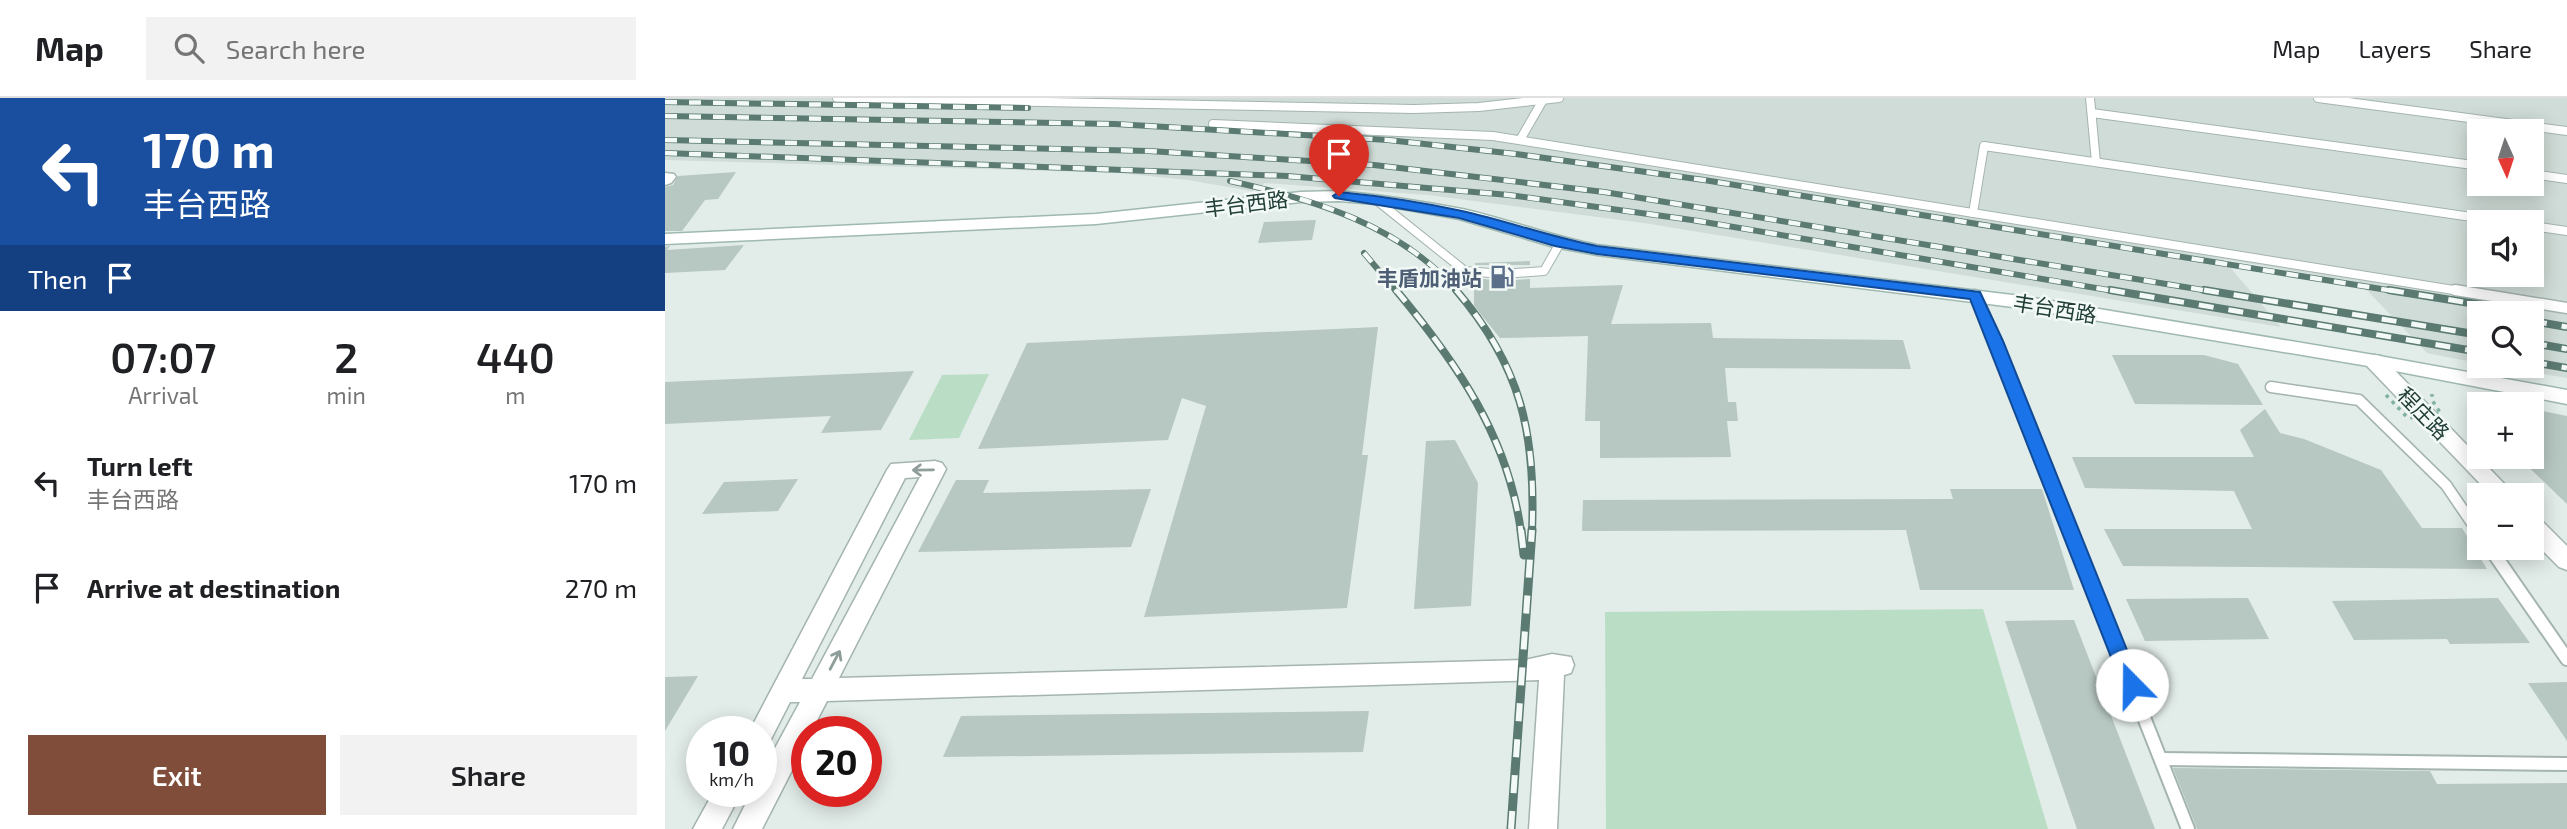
<!DOCTYPE html>
<meta charset="utf-8">
<style>
body{margin:0;font-family:"Exo 2","Noto Sans SC",sans-serif;background:#f2f2f2;color:#202124;height:100vh;display:flex;flex-direction:column;font-size:26px;white-space:nowrap}
*{box-sizing:border-box;margin:0}
p{font-size:23px;color:#757577}
.icon{flex:none;width:38px;height:38px;fill:none;stroke:currentColor;stroke-width:2;stroke-linecap:round;stroke-linejoin:round}
.map{position:relative;flex:1;overflow:hidden}
.panel{display:flex;flex-direction:column;background:#fff;width:665px}
.panel>*{flex:none}
.top-card{background:#1a4fa0;color:#fff;overflow:hidden}
.needle{width:46px;rotate:177deg}
.tools{position:absolute;left:1802px;top:21px;display:grid;gap:14px}
.tools a{display:grid;place-items:center;width:77px;height:77px;border-radius:0px;background:#fff;box-shadow:0 4px 18px #0003;font-size:35px}
.speed{position:absolute;left:21px;top:618px;display:flex;gap:14px;font-size:35px;font-weight:700;text-align:center}
.speed>*{display:grid;place-content:center;width:91px;height:91px;border-radius:50%;background:#fff;box-shadow:0 4px 18px #0003;line-height:1}
.speed small{font-size:18px;font-weight:400}
.speed .limit{border:10px solid #d22;background:#fff;color:#111}
.pin{position:absolute;display:grid;place-items:center;width:60px;height:60px;color:#fff;margin:-72px -30px;border-radius:50% 50% 50% 0;rotate:-45deg;box-shadow:0 0 7px #0007}
.pin .icon{rotate:45deg}
.me{position:absolute;width:77px;margin:-38px;rotate:338deg;stroke-linejoin:round;filter:drop-shadow(0 0 5px #0008)}
.turn{display:flex;align-items:center;gap:24px;height:147px;padding:0 28px;font-size:32px}
.turn .icon{width:91px;height:91px;stroke-width:2.5}
.turn b{display:block;font-size:49px;line-height:60px}
.then{display:flex;align-items:center;height:66px;padding:0 28px;background:#0003;gap:14px;font-size:26px}
.eta{display:flex;justify-content:space-evenly;align-items:center;height:119px;text-align:center}
.eta b{font-size:42px;font-weight:600;line-height:49px}
.primary-button{display:flex;gap:14px;margin-top:auto;padding:14px 28px}
.primary-button a{flex:1;height:80px;border-radius:0px;background:#804d3a;color:#fff;font-size:28px;font-weight:600;line-height:80px;text-align:center}
.primary-button a+a{background:#f2f2f2;color:#202124}
ul{padding:0;list-style:none}
li{display:flex;align-items:center;gap:21px;height:105px;padding:0 28px}
li div{flex:1}
li b{display:block;font-size:26px}
li em{font-style:normal}
header{display:flex;align-items:center;gap:42px;box-sizing:border-box;height:98px;padding:0 35px;background:#fff;border-bottom:2px solid #e0e0e0}
header strong{font-size:33px}
nav{display:flex;gap:38px;margin-inline-start:auto;font-size:24px}
.search{width:490px;height:63px;background:#f2f2f2;display:flex;align-items:center;gap:18px;box-sizing:border-box;padding:0 24px;border-radius:0px;color:#757577;font-size:26px}
main{display:flex;flex:1;min-height:0}
.map>svg:first-child{display:block}
</style>
<header>
<strong>Map</strong>
<div class="search"><svg class="icon" aria-label="search" viewBox="0 0 24 24"><circle cx="10" cy="10" r="6"/><path d="M15 15l6 6"/></svg>Search here</div>
<nav><a>Map</a><a>Layers</a><a>Share</a></nav>
</header>
<main>
<section class="panel">
<div class="top-card">
<div class="turn"><svg class="icon" aria-label="left" viewBox="0 0 24 24"><path d="M17 20v-9H6M10 6l-5 5 5 5"/></svg><div><b>170 m</b>丰台西路</div></div>
<div class="then">Then<svg class="icon" aria-label="arrive" viewBox="0 0 24 24"><path d="M6 21V4h12l-3 4 3 4H6"/></svg></div>
</div>
<div class="eta">
<div><b>07:07</b><p>Arrival</p></div>
<div><b>2</b><p>min</p></div>
<div><b>440</b><p>m</p></div>
</div>
<ul>
<li><svg class="icon" aria-label="left" viewBox="0 0 24 24"><path d="M17 20v-9H6M10 6l-5 5 5 5"/></svg><div><b>Turn left</b><p>丰台西路</p></div><em>170 m</em></li>
<li><svg class="icon" aria-label="arrive" viewBox="0 0 24 24"><path d="M6 21V4h12l-3 4 3 4H6"/></svg><div><b>Arrive at destination</b></div><em>270 m</em></li>
</ul>
<div class="primary-button"><a>Exit</a><a>Share</a></div>
</section>
<div class="map">
<svg width="1902" height="731" viewBox="0 0 1902 731">
<rect width="100%" height="100%" fill="#e2ece8"/>
<!-- built -->
<path fill="#d0dcd7" fill-rule="evenodd" d="M0,0H1902V280L1832,268H1867V215H1815V265L1792,261L1762,255L1694,184L1558,161L1616,229L979,125L763,97L600,85L587,93L523,82L454,75L0,62ZM1815,33H1867V86H1815ZM1815,124H1867V177H1815Z"/>
<!-- green -->
<g fill="#badec5">
<polygon points="324,276 294,340 244,342 277,277"/>
<polygon points="1318,511 1383,731 941,731 940,514"/>
</g>
<!-- building -->
<g fill="#b7c7c1">
<polygon points="71,74 53,101 40,102 17,133 0,133 0,89 8,87 13,78"/>
<polygon points="651,122 647,142 593,145 599,124"/>
<polygon points="79,147 60,172 0,175 0,149 5,148 2,152"/>
<polygon points="865,163 865,167 810,167 810,165"/>
<polygon points="809,180 838,183 865,181 865,190 958,187 946,226 1046,225 1048,240 1238,242 1246,271 1060,270 1063,304 1071,304 1073,323 1062,323 1066,359 935,360 935,323 920,323 923,238 835,240 809,208"/>
<polygon points="713,229 697,357 703,357 682,510 479,519 541,308 517,300 503,342 313,351 362,245"/>
<polygon points="1447,257 1539,257 1573,266 1598,307 1470,306"/>
<polygon points="249,273 216,332 156,335 166,318 0,326 0,284"/>
<polygon points="1600,311 1615,335 1639,341 1716,372 1757,430 1797,430 1822,471 1458,468 1439,431 1587,431 1569,393 1420,390 1407,359 1589,359 1575,332"/>
<polygon points="1867,311 1902,318 1902,406 1853,359 1867,359"/>
<polygon points="790,342 813,385 806,508 749,511 761,343"/>
<polygon points="133,381 113,413 37,416 59,384"/>
<polygon points="291,382 324,382 318,395 486,391 466,449 253,454"/>
<polygon points="1285,391 1377,391 1409,492 1255,492 1241,432 917,433 918,402 1288,401"/>
<polygon points="1583,500 1604,541 1480,543 1461,501"/>
<polygon points="1833,500 1865,545 1785,546 1782,541 1689,542 1667,503"/>
<polygon points="1409,522 1490,731 1412,731 1340,523"/>
<polygon points="33,578 0,633 0,579"/>
<polygon points="1902,584 1902,643 1863,585"/>
<polygon points="704,613 698,654 278,659 296,618"/>
<polygon points="1508,670 1765,673 1772,686 1902,685 1902,731 1532,731"/>
</g>
<g fill="none" stroke-linecap="round" stroke-linejoin="round">
<!-- service-far2 casing -->
<g stroke="#a4b4af" stroke-width="10">
<g id="service-far2">
<polyline points="172,0 749,11 814,9 894,0"/>
<polyline points="1425,0 1431,64"/>
<polyline points="1653,0 1902,33"/>
<polyline points="1427,15 1815,68"/>
<polyline points="548,26 828,38 1801,194"/>
<polyline points="855,42 878,2"/>
<polyline points="1867,76 1902,81"/>
<polyline points="710,101 800,173 838,176 879,173 895,145"/>
<polyline points="1308,115 1319,48 1841,124"/>
<polyline points="1867,128 1902,133"/>
</g>
</g>
<!-- service-far1 casing -->
<g stroke="#a4b4af" stroke-width="13">
<g id="service-far1">
<polyline points="1790,192 1902,210"/>
<polyline points="1310,197 1331,243 1406,434"/>
<polyline points="1606,289 1694,302 1781,387 1813,434"/>
</g>
</g>
<!-- service casing -->
<g stroke="#a4b4af" stroke-width="16">
<g id="service">
<polyline points="1405,432 1523,731"/>
<polyline points="1812,432 1815,436"/>
<polyline points="1825,450 1902,561"/>
<polyline points="1496,661 1902,666"/>
</g>
</g>
<!-- minor casing -->
<g stroke="#a4b4af" stroke-width="3">
<g id="minor">
<polygon points="0,75 9,76 11,79 6,85 0,87"/>
<polygon points="1709,257 1716,258 1850,397 1826,397 1702,268 1699,263 1702,258"/>
<path d="M270,363L277,365L281,371L174,580L860,562L887,556L906,559L909,567L906,575L899,577L892,731H864L874,582L162,603L146,634H142V643L97,731H68L87,693H96V676L135,604H125L105,643L96,647V634H84L222,372L226,366ZM255,379L147,581H137L240,380Z"/>
<polygon points="1867,418 1875,421 1902,448 1902,472 1894,469 1867,442"/>
<polygon points="49,693 77,693 57,731 28,731"/>
</g>
</g>
<!-- secondary casing -->
<g stroke="#9fb9b0" stroke-width="3">
<path id="secondary" d="M674,93C715,97 756,103 797,111C842,121 886,138 932,147L1356,198L1709,257L1902,292V306L1709,269L1356,210L932,157L889,149L794,121L710,106L674,103L636,104L431,126L0,146V136L431,116L636,94Z"/>
</g>
<!-- service-far2 -->
<use href="#service-far2" stroke="#fff" stroke-width="8"/>
<!-- service-far1 -->
<use href="#service-far1" stroke="#fff" stroke-width="10"/>
<!-- service -->
<use href="#service" stroke="#fff" stroke-width="12"/>
<!-- minor -->
<use href="#minor" fill="#fff" fill-rule="evenodd"/>
<!-- secondary -->
<use href="#secondary" fill="#fff" fill-rule="evenodd"/>
<!-- rail-far2 casing -->
<g stroke="#5b7a72" stroke-width="6">
<g id="rail-far2">
<polyline points="0,4 363,10"/>
<polyline points="0,18 450,26 723,42 851,56 1039,82 1735,194"/>
<polyline points="0,42 484,53 709,67 939,94 1550,194"/>
<polyline points="0,55 622,78 844,97 1027,122 1455,194"/>
<path d="M565,83C647,101 736,127 793,194"/>
<polyline points="699,155 732,194"/>
</g>
</g>
<!-- rail-far1 casing -->
<g stroke="#5b7a72" stroke-width="8">
<g id="rail-far1">
<path d="M731,192C791,264 843,338 856,434"/>
<path d="M791,192C856,268 871,335 867,434"/>
<polyline points="1445,192 1815,254"/>
<polyline points="1539,192 1815,237"/>
<polyline points="1724,192 1867,215"/>
<polyline points="1867,223 1902,229"/>
<polyline points="1867,245 1902,251"/>
<polyline points="1867,264 1902,270"/>
</g>
</g>
<!-- rail casing -->
<g stroke="#5b7a72" stroke-width="9">
<g id="rail">
<polyline points="856,432 859,457"/>
<polyline points="846,731 867,432"/>
</g>
</g>
<!-- rail-far2 -->
<use href="#rail-far2" stroke="#f2f9f6" stroke-width="4.5" stroke-dasharray="12" stroke-linecap="butt"/>
<!-- rail-far1 -->
<use href="#rail-far1" stroke="#f2f9f6" stroke-width="5" stroke-dasharray="15" stroke-linecap="butt"/>
<!-- rail -->
<use href="#rail" stroke="#f2f9f6" stroke-width="6" stroke-dasharray="18" stroke-linecap="butt"/>
<!-- path-bridge -->
<polyline stroke="#81b1a3" stroke-width="3.5" stroke-dasharray="3.5 5" stroke-linecap="butt" points="1721,297 1743,320 1776,316 1767,302 1767,296"/>
</g>
<!-- one-way arrows -->
<defs><path id="oneway-shaft" d="M-6 0H5M1.5-3L5.5 0L1.5 3" fill="none" stroke-width="1.6" stroke-linecap="round" stroke-linejoin="round" transform="scale(1.75)"/></defs>
<g stroke="#909e9b">
<use href="#oneway-shaft" transform="translate(258 372) rotate(179)"/>
<use href="#oneway-shaft" transform="translate(170 562) rotate(-62)"/>
</g>
<!-- route -->
<path fill="#1a73e8" stroke="#114b97" stroke-width="2" d="M674,94C715,98 756,104 797,113C842,123 886,139 932,148L1315,194L1338,243L1476,587L1473,593L1467,595L1460,593L1457,587L1305,201L932,156L890,148L794,120L670,100L668,98Z"/>
<!-- icons -->
<defs>
<g id="fuel-bare" transform="scale(1.89)"><path d="M-5.5-6h7V0h2V4h1.3V-2.5L3-4.5l.8-.8L6-3V5H2.5V1h-1V6h-7ZM-4.2-4.7v3.2H.2V-4.7Z" fill="#5c6f8a" stroke="#f2f9f6" stroke-width="2.5" paint-order="stroke"/></g>
</defs>
<g fill-rule="evenodd">
<use href="#fuel-bare" x="837" y="179"/>
</g>
<g text-anchor="middle" dominant-baseline="central" stroke-width="5" stroke-linejoin="round" paint-order="stroke">
<!-- street labels -->
<g font-size="21" fill="#213e37" stroke="#f2f9f6">
<text transform="translate(581 105) rotate(-7)">丰台西路</text>
<text transform="translate(1390 210) rotate(9)">丰台西路</text>
<text transform="translate(1759 315) rotate(46)">程庄路</text>
</g>
<!-- service labels -->
<g font-size="21" font-weight="bold" fill="#4e5e75" stroke="#f2f9f6" text-anchor="end">
<text x="817" y="179">丰盾加油站</text>
</g>
</g>
</svg>
<div class="tools">
<a><svg class="needle" viewBox="-14 -14 28 28"><path d="M0-13l5 13h-10z" fill="#e53935"/><path d="M0 13l5-13h-10z" fill="#757577"/></svg></a>
<a><svg class="icon" aria-label="sound" viewBox="0 0 24 24"><path d="M4 9h4l5-4v14l-5-4H4zM17 9q2 3 0 6"/></svg></a>
<a><svg class="icon" aria-label="search" viewBox="0 0 24 24"><circle cx="10" cy="10" r="6"/><path d="M15 15l6 6"/></svg></a>
<a>+</a>
<a>−</a>
</div>
<div class="speed"><div>10<small>km/h</small></div><div class="limit">20</div></div>
<div class="pin" style="left:674px;top:98px;background:#d93025"><svg class="icon" aria-label="arrive" viewBox="0 0 24 24"><path d="M6 21V4h12l-3 4 3 4H6"/></svg></div>
<svg class="me" style="left:1467px;top:587px" viewBox="-20 -20 40 40"><circle r="19" fill="#fff"/><path d="M0-13L10 11 0 6-10 11z" fill="#1a73e8"/></svg>
</div>
</main>
